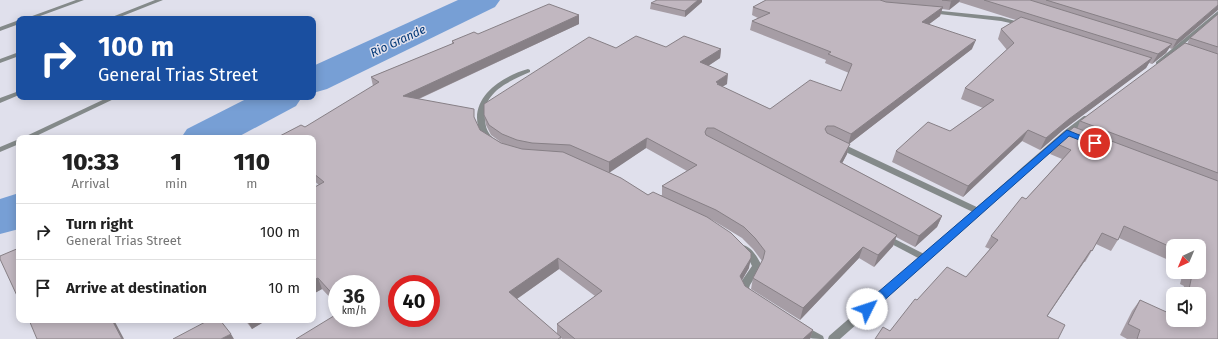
<!DOCTYPE html>
<style>
body{margin:0;font-family:"Fira Sans",sans-serif;background:#f6f6f6;color:#222;height:100vh;display:flex;flex-direction:column;font-size:15px;white-space:nowrap}
*{box-sizing:border-box;margin:0}
p{font-size:13px;color:#767676}
.icon{flex:none;width:22px;height:22px;fill:none;stroke:currentColor;stroke-width:2;stroke-linecap:round;stroke-linejoin:round}
.map{position:relative;flex:1;overflow:hidden}
.drawer{position:absolute;left:16px;top:135px;width:300px;height:188px;display:flex;flex-direction:column;background:#fff;border-radius:8px;box-shadow:0 2px 10px #0003}
.drawer>*{flex:none}
.guide{position:absolute;left:16px;top:16px;width:300px;height:84px;border-radius:8px;box-shadow:0 2px 10px #0003;background:#1a4fa0;color:#fff;overflow:hidden}
.needle{width:26px;rotate:224deg}
.buttons{position:absolute;left:1166px;top:239px;display:grid;gap:8px}
.buttons a{display:grid;place-items:center;width:40px;height:40px;border-radius:8px;background:#fff;box-shadow:0 2px 10px #0003;font-size:20px}
.speed{position:absolute;left:328px;top:275px;display:flex;gap:8px;font-size:20px;font-weight:700;text-align:center}
.speed>*{display:grid;place-content:center;width:52px;height:52px;border-radius:50%;background:#fff;box-shadow:0 2px 10px #0003;line-height:1}
.speed small{font-size:10px;font-weight:400}
.speed .limit{border:6px solid #d22;background:#fff;color:#111}
.pin{position:absolute;display:grid;place-items:center;width:34px;height:34px;color:#fff;margin:-17px;border:2px solid #fff;border-radius:50%;box-shadow:0 1px 4px #0007}
.me{position:absolute;width:44px;margin:-22px;rotate:49deg;stroke-linejoin:round;filter:drop-shadow(0 0 3px #0008)}
.turn{display:flex;align-items:center;gap:14px;height:84px;padding:0 16px;font-size:18px}
.turn .icon{width:52px;height:52px;stroke-width:2.5}
.turn b{display:block;font-size:28px;line-height:34px}
.eta{display:flex;justify-content:space-evenly;align-items:center;height:68px;text-align:center}
.eta b{font-size:24px;font-weight:800;line-height:28px}
ul{padding:0;list-style:none}
li{display:flex;align-items:center;gap:12px;height:56px;padding:0 16px;border-top:1px solid #e0e0e0}
li div{flex:1}
li b{display:block;font-size:15px}
li em{font-style:normal}
.map>svg:first-child{display:block}
</style>
<div class="map">
<svg width="1218" height="339" viewBox="0 0 1218 339">
<rect width="100%" height="100%" fill="#e0e0ec"/>
<g fill="none" stroke-linecap="round" stroke-linejoin="round">
<!-- river -->
<g fill="#779fd5" fill-rule="evenodd">
<polygon points="458,0 500,0 495,7 327,89 313,93 313,66"/>
<polygon points="250,97 302,97 296,106 236,138 181,138 187,129"/>
<polygon points="19,193 19,229 0,234 0,199"/>
</g>
<!-- minor -->
<g fill="#848a8a" fill-rule="evenodd">
<polygon points="76,0 84,0 32,19 24,19"/>
<polygon points="155,0 163,0 115,19 107,19"/>
<polygon points="932,10 1001,17 1026,24 1023,26 1001,21 930,13 929,12"/>
<polygon points="19,20 19,24 0,31 0,27"/>
<polygon points="19,52 19,56 0,63 0,59"/>
<path d="M528,69L530,70V72C512,80 484,91 485,115C485,125 486,131 493,138L489,140C483,138 480,133 478,126C471,96 503,76 528,69Z"/>
<polygon points="19,91 19,95 0,103 0,98"/>
<polygon points="109,97 118,97 32,138 22,138"/>
<polygon points="19,139 19,144 0,152 0,147"/>
<polygon points="835,143 841,143 981,209 982,211 978,214 975,213 835,147 834,145"/>
<polygon points="885,234 928,256 930,258 928,260 922,260 882,239 880,237 882,235"/>
<path d="M743,245C753,248 757,257 762,266L750,285L749,288L753,294L751,297L748,298L745,297L739,288L743,279L752,266L748,258L738,248L740,246Z"/>
<path d="M803,325L823,336L824,339C814,339 803,339 798,329L799,326Z"/>
</g>
<!-- tertiary -->
<g fill="#848a8a" fill-rule="evenodd">
<polygon points="1218,11 1218,16 1160,64 1156,64 1156,62"/>
<polygon points="1084,116 1087,116 1091,118 1070,135 840,339 828,339 829,336 1064,131"/>
</g>
</g>
<!-- wall -->
<g fill="#a69da5" fill-rule="evenodd">
<path d="M766,0H1218L1172,49L1169,48L1166,53L1152,64L1149,63L1146,68L1063,130L1040,150L1022,141L963,197L892,162L896,151L950,131L983,108L961,99L965,88L1007,50L998,39L1001,29L1016,20L959,2L949,10L942,9L940,16L929,24L972,49L849,144L847,154L842,163L942,216L937,227L915,247L896,237L893,246L874,267L859,258L800,320L751,289L753,278L762,261L753,249L742,238L714,221L708,218L749,268L742,280L745,286L813,330L810,339H562L561,338V339H296L371,318L337,284V305L322,289L313,294V188L319,185L313,180V138L373,86L371,77L452,44V41L478,34L579,15V24L419,99L475,119L480,130L502,143L491,135L486,125L484,115L616,48L666,47L721,49L720,58L708,66L727,84L722,87L770,109L841,91L849,73L825,63L826,60L750,30L752,21L758,18L752,15L753,7ZM646,148L687,171L662,186V195H648L609,172ZM559,269L595,296L557,324V334L517,299Z"/>
<polygon points="702,2 685,17 650,9 651,3"/>
<polygon points="1218,14 1218,339 1127,339 1120,335 1132,311 1140,300 1173,320 1199,320 1199,294 1182,294 1184,286 1180,284 1183,272 1199,272 1199,246 1173,246 1173,262 1119,238 1111,251 1096,244 1085,262 1084,262 1047,316 890,331 917,300 966,277 990,249 985,247 991,236 1026,199 1062,159 1050,154 1055,143 1077,129 1080,121 1187,44 1190,38"/>
<polygon points="245,320 267,320 252,329"/>
</g>
<!-- shaded-wall -->
<g fill="#878086">
<polygon points="698,0 702,0 702,2 685,17 685,11"/>
<polygon points="953,0 960,0 959,2 949,10 951,1"/>
<polygon points="1218,5 1218,10 1172,49 1177,40"/>
<polygon points="943,7 940,16 920,31 922,22"/>
<polygon points="579,15 579,24 405,105 403,96"/>
<polygon points="976,40 972,49 849,144 847,154 837,173 840,162 848,145 851,134"/>
<polygon points="1172,44 1166,53 1152,64 1158,54"/>
<polygon points="721,49 720,58 699,72 700,62"/>
<polygon points="1152,58 1146,68 1063,130 1040,150 1046,138 1069,119"/>
<polygon points="728,74 727,84 718,89 716,82"/>
<polygon points="1028,130 1022,141 963,197 968,186"/>
<polygon points="647,138 646,148 609,173 609,162"/>
<polygon points="942,216 937,227 915,247 919,236"/>
<polygon points="897,235 893,246 874,267 878,255"/>
<polygon points="863,247 859,258 800,320 803,308"/>
<polygon points="1091,250 1084,262 1040,327 1047,316"/>
<polygon points="558,258 559,269 511,303 509,292"/>
<polygon points="751,258 749,268 738,287 740,276"/>
<polygon points="318,278 322,289 313,294 313,280"/>
<polygon points="112,320 114,320 124,339 122,339"/>
<polygon points="247,320 267,320 252,329"/>
<polygon points="813,330 810,339 803,339"/>
<polygon points="231,334 234,339 221,339"/>
</g>
<!-- building -->
<g fill="#c1b7c0" stroke="#878086" fill-rule="evenodd">
<polygon points="657,0 698,0 685,11 651,3"/>
<polygon points="766,0 880,0 886,2 943,7 922,22 976,40 851,134 834,126 827,126 825,129 827,133 850,144 840,162 942,216 919,236 714,128 707,128 705,132 706,135 897,235 878,255 863,247 803,308 753,278 763,259 765,251 755,238 744,227 716,210 662,186 697,165 647,138 609,162 570,145 532,143 517,140 502,134 489,125 484,115 484,104 589,37 616,48 636,36 666,47 684,36 721,49 700,62 728,74 716,82 719,83 717,84 770,109 810,80 841,91 852,64 828,54 831,52 752,21 770,13 753,7"/>
<polygon points="942,0 953,0 951,1"/>
<polygon points="984,0 1030,0 1172,44 1158,54"/>
<polygon points="1046,0 1218,0 1218,5 1177,40"/>
<path d="M549,4L579,15L403,96L474,109V117L480,130L501,143L522,149L563,152L621,178L648,195L653,192L707,217L731,233L751,253V258L740,276L745,286L813,330L803,339H575L557,324L602,291L558,258L509,292L561,337L558,339H296L337,314V318H371V284H337V299L318,278L313,280V188L324,182L313,173V138H276L301,125L305,127L379,82L371,77L454,43L452,41L474,32L478,34ZM397,284H431V318H397Z"/>
<polygon points="1218,14 1218,47 1190,38"/>
<polygon points="1021,17 1152,58 1069,119 1046,138 1028,130 968,186 896,151 928,122 950,131 994,100 965,88 1014,43 1001,29"/>
<polygon points="1185,43 1218,54 1218,173 1080,121"/>
<polygon points="1074,127 1218,181 1218,339 1137,339 1140,330 1128,324 1140,300 1173,315 1173,320 1199,320 1199,294 1188,294 1192,275 1188,273 1188,272 1199,272 1199,246 1173,246 1173,248 1124,226 1118,240 1102,233 1092,251 1091,250 1047,316 1065,325 1058,339 875,339 883,327 890,331 915,299 917,300 947,267 966,277 998,240 991,236 1022,197 1026,199 1071,150 1055,143"/>
<polygon points="19,248 19,300 0,259 0,256"/>
<polygon points="29,320 112,320 122,339 37,339"/>
<polygon points="209,320 220,320 231,334 221,339 173,339"/>
</g>
<!-- route -->
<polygon fill="#1a73e8" stroke="#114b97" points="1067,130 1099,143 1095,146 1069,136 871,312 863,312 861,309 863,305"/>
<g text-anchor="middle" dominant-baseline="central" stroke-width="3" stroke-linejoin="round" paint-order="stroke">
<!-- far-water labels -->
<g font-size="12" font-style="italic" fill="#003777" stroke="#e0e0ec">
<text transform="translate(398 41) rotate(-25)">Rio Grande</text>
</g>
</g>
</svg>
<div class="buttons">
<a><svg class="needle" viewBox="-14 -14 28 28"><path d="M0-13l5 13h-10z" fill="#e53935"/><path d="M0 13l5-13h-10z" fill="#767676"/></svg></a>
<a><svg class="icon" aria-label="sound" viewBox="0 0 24 24"><path d="M4 9h4l5-4v14l-5-4H4zM17 9q2 3 0 6"/></svg></a>
</div>
<div class="speed"><div>36<small>km/h</small></div><div class="limit">40</div></div>
<div class="pin" style="left:1095px;top:143px;background:#d93025"><svg class="icon" aria-label="arrive" viewBox="0 0 24 24"><path d="M6 21V4h12l-3 4 3 4H6"/></svg></div>
<svg class="me" style="left:867px;top:309px" viewBox="-20 -20 40 40"><circle r="19" fill="#fff"/><path d="M0-13L10 11 0 6-10 11z" fill="#1a73e8"/></svg>
<div class="guide">
<div class="turn"><svg class="icon" aria-label="right" viewBox="0 0 24 24"><path d="M7 20v-9h11M14 6l5 5-5 5"/></svg><div><b>100 m</b>General Trias Street</div></div>
</div>
<section class="drawer">
<div class="eta">
<div><b>10:33</b><p>Arrival</p></div>
<div><b>1</b><p>min</p></div>
<div><b>110</b><p>m</p></div>
</div>
<ul>
<li><svg class="icon" aria-label="right" viewBox="0 0 24 24"><path d="M7 20v-9h11M14 6l5 5-5 5"/></svg><div><b>Turn right</b><p>General Trias Street</p></div><em>100 m</em></li>
<li><svg class="icon" aria-label="arrive" viewBox="0 0 24 24"><path d="M6 21V4h12l-3 4 3 4H6"/></svg><div><b>Arrive at destination</b></div><em>10 m</em></li>
</ul>
</section>
</div>
